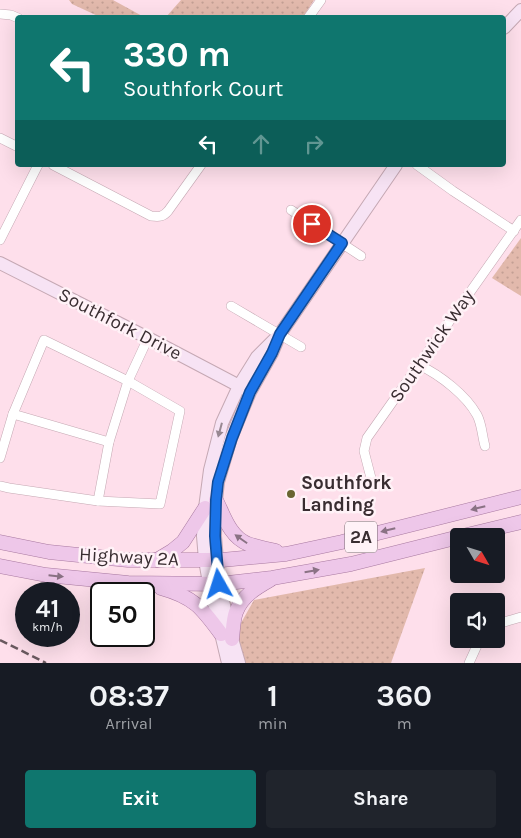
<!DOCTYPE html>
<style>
body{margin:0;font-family:Karla,sans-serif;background:#20242c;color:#f1f3f6;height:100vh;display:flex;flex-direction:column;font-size:19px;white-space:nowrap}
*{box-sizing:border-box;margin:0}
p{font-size:16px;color:#9ea1a6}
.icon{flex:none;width:28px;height:28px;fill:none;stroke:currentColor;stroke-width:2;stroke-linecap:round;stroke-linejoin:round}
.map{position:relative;height:663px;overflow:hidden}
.details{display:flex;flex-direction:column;background:#171b24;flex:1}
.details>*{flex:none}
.hud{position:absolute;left:15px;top:15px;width:491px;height:152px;border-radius:5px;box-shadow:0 5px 20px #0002;background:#0f766e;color:#fff;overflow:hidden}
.needle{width:32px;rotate:129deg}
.tools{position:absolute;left:450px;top:528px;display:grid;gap:10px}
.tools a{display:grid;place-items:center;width:55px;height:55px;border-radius:5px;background:#171b24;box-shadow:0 5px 20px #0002;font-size:25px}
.speed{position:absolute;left:15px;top:582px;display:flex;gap:10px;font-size:25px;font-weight:700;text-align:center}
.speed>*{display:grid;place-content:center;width:65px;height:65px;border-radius:50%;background:#171b24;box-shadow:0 5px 20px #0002;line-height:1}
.speed small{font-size:12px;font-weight:400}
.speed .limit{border:2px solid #111;border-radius:8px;background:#fff;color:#111}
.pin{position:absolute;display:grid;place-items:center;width:42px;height:42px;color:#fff;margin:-21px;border:2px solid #fff;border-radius:50%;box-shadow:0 1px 5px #0007}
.me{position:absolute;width:55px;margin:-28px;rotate:354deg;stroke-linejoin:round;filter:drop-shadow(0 0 4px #0008)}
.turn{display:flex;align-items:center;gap:18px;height:105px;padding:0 25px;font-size:22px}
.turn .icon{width:65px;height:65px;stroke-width:2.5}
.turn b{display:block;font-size:35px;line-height:42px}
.lanes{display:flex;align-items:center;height:48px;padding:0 25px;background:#0003;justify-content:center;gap:25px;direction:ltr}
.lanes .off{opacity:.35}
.eta{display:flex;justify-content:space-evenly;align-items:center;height:85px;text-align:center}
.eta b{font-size:30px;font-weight:700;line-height:35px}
.primary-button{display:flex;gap:10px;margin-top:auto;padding:10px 25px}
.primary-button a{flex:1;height:58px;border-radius:5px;background:#0f766e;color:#fff;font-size:20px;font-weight:700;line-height:58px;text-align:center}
.primary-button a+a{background:#20242c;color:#f1f3f6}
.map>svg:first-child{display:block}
</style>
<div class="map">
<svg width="521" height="663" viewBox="0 0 521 663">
<defs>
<pattern id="park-dots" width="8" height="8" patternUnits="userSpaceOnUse" patternTransform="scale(1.25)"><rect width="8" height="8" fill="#e2b9ac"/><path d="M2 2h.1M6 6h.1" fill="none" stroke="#c39f94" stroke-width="1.8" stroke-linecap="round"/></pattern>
</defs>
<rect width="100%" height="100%" fill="#fedfeb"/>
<!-- park -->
<g fill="url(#park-dots)">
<polygon points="69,0 113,0 144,17 100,17 72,4"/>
<polygon points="181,0 314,0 303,17 166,17"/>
<polygon points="521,238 521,296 492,278"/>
<polygon points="425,568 391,663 244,663 237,630 254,600"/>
</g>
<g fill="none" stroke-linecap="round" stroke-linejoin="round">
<!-- street casing -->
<g stroke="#c5a8b3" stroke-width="10">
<g id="street">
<polyline points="0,14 11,15 18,18"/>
<polyline points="308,18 321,0"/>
<polyline points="0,138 18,147"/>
<path d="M53,165L151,216C159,217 163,217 168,211L201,165"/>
<polyline points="417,165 453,191 514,231"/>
<polyline points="291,210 361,256"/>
<polyline points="0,240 38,165"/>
<polyline points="231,306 301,347"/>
<path d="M419,365C440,375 466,395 477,415C482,424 482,436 485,446"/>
<polyline points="13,414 109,442"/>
<polyline points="0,458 13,414 44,340 128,381 180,411 160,504 98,501 9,488 0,486"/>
<polyline points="371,478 364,451 367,438 521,220"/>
<polyline points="98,501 109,442 128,381 148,338"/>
<polyline points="496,626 501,623 521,617"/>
<polyline points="469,663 480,639"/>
</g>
</g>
<!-- secondary casing -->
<g stroke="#c5a8b3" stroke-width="14">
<g id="secondary">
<polyline points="504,28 521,10"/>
<polyline points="0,263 148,338 245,389"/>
<polyline points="228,663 209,583 205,560 203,536 205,508 210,470 222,423 239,386 257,357 280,334 396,165"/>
<polyline points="239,663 232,639 219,584 215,536 216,500 218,482 231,438 250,392 272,353 277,341"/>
</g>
</g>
<!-- primary casing -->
<g stroke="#a879a0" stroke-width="15">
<g id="primary">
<path d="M216,500C224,516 230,537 248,544C257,547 267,549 276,551"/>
<polyline points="463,536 521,522"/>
<polyline points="0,542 49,552 128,560 222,560 286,554 342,542 521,497"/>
<polyline points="157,560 172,551 183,542 205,508"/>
<polyline points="0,566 46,575 128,583 219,584 272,578 351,564 459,537"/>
<path d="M161,588C194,597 202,608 221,634"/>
<path d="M232,639C233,631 233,620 236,612C242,596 256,588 270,580"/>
</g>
</g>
<!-- street -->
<use href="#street" stroke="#fff" stroke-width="9"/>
<!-- secondary -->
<use href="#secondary" stroke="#f7e3f4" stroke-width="12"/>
<!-- primary -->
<use href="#primary" stroke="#eec7e9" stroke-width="14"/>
<!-- rail -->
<polyline stroke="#6b5a60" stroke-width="2.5" stroke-dasharray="8 4" stroke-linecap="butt" points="0,640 46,663"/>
</g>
<!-- one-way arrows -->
<defs><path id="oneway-solid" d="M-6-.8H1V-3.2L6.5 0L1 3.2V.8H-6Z" transform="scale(1.25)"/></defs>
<use fill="#988892" href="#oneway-solid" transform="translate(220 430) rotate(105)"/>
<g fill="#8a7284">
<use href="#oneway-solid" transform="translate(478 508) rotate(166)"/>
<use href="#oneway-solid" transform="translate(388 530) rotate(166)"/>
<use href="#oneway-solid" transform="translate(241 539) rotate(-145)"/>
<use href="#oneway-solid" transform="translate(312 571) rotate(-10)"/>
<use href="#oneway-solid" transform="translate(56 576) rotate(6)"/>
</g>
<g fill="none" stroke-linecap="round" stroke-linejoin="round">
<!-- route casing -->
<g stroke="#114b97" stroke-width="12">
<polyline id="route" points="219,584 215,536 216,500 218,482 232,438 250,392 272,353 280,334 342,243 312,224"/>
</g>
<!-- route -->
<use href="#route" stroke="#1a73e8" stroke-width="9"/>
</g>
<!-- markers -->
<circle fill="#696531" stroke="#fff2f7" stroke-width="2" cx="291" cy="494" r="5"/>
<g text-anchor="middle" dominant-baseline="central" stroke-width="5" stroke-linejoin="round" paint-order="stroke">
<!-- shield labels -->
<rect fill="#fff2f7" stroke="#74686c" stroke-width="1" x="345" y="521.5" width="32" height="31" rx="4"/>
<g font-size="18" font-weight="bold" fill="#392d31">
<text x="361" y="537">2A</text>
</g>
<!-- street labels -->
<g font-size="19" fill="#392d31" stroke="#fff2f7">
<text transform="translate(120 324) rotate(27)">Southfork Drive</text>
<text transform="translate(432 346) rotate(-55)">Southwick Way</text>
<text transform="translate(129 557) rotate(3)">Highway 2A</text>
</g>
<!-- poi labels -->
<g font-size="19" font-weight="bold" fill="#392d31" stroke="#fff2f7" text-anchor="start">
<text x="301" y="483">Southfork<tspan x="301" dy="22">Landing</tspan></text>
</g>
</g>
</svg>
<div class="tools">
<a><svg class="needle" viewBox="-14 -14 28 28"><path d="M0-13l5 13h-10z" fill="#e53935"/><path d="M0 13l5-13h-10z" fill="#9ea1a6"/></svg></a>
<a><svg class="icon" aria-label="sound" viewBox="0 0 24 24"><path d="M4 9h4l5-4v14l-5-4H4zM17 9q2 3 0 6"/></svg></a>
</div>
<div class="speed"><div>41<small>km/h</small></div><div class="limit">50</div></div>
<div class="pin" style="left:312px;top:224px;background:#d93025"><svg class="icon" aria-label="arrive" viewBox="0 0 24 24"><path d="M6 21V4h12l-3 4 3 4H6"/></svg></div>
<svg class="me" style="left:219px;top:584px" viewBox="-20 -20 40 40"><path d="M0-17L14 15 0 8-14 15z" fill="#1a73e8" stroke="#fff" stroke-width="4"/></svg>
<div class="hud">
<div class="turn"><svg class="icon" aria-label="left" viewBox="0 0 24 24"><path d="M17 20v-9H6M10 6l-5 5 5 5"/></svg><div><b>330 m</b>Southfork Court</div></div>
<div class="lanes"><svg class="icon" aria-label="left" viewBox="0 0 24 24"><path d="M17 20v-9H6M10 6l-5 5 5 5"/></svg><svg class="icon off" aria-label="ahead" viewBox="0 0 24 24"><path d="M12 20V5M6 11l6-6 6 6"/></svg><svg class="icon off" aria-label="right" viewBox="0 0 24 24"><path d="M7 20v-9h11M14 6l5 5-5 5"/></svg></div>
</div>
</div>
<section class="details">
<div class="eta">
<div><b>08:37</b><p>Arrival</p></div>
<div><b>1</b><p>min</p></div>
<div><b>360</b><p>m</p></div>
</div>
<div class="primary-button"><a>Exit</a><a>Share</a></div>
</section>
